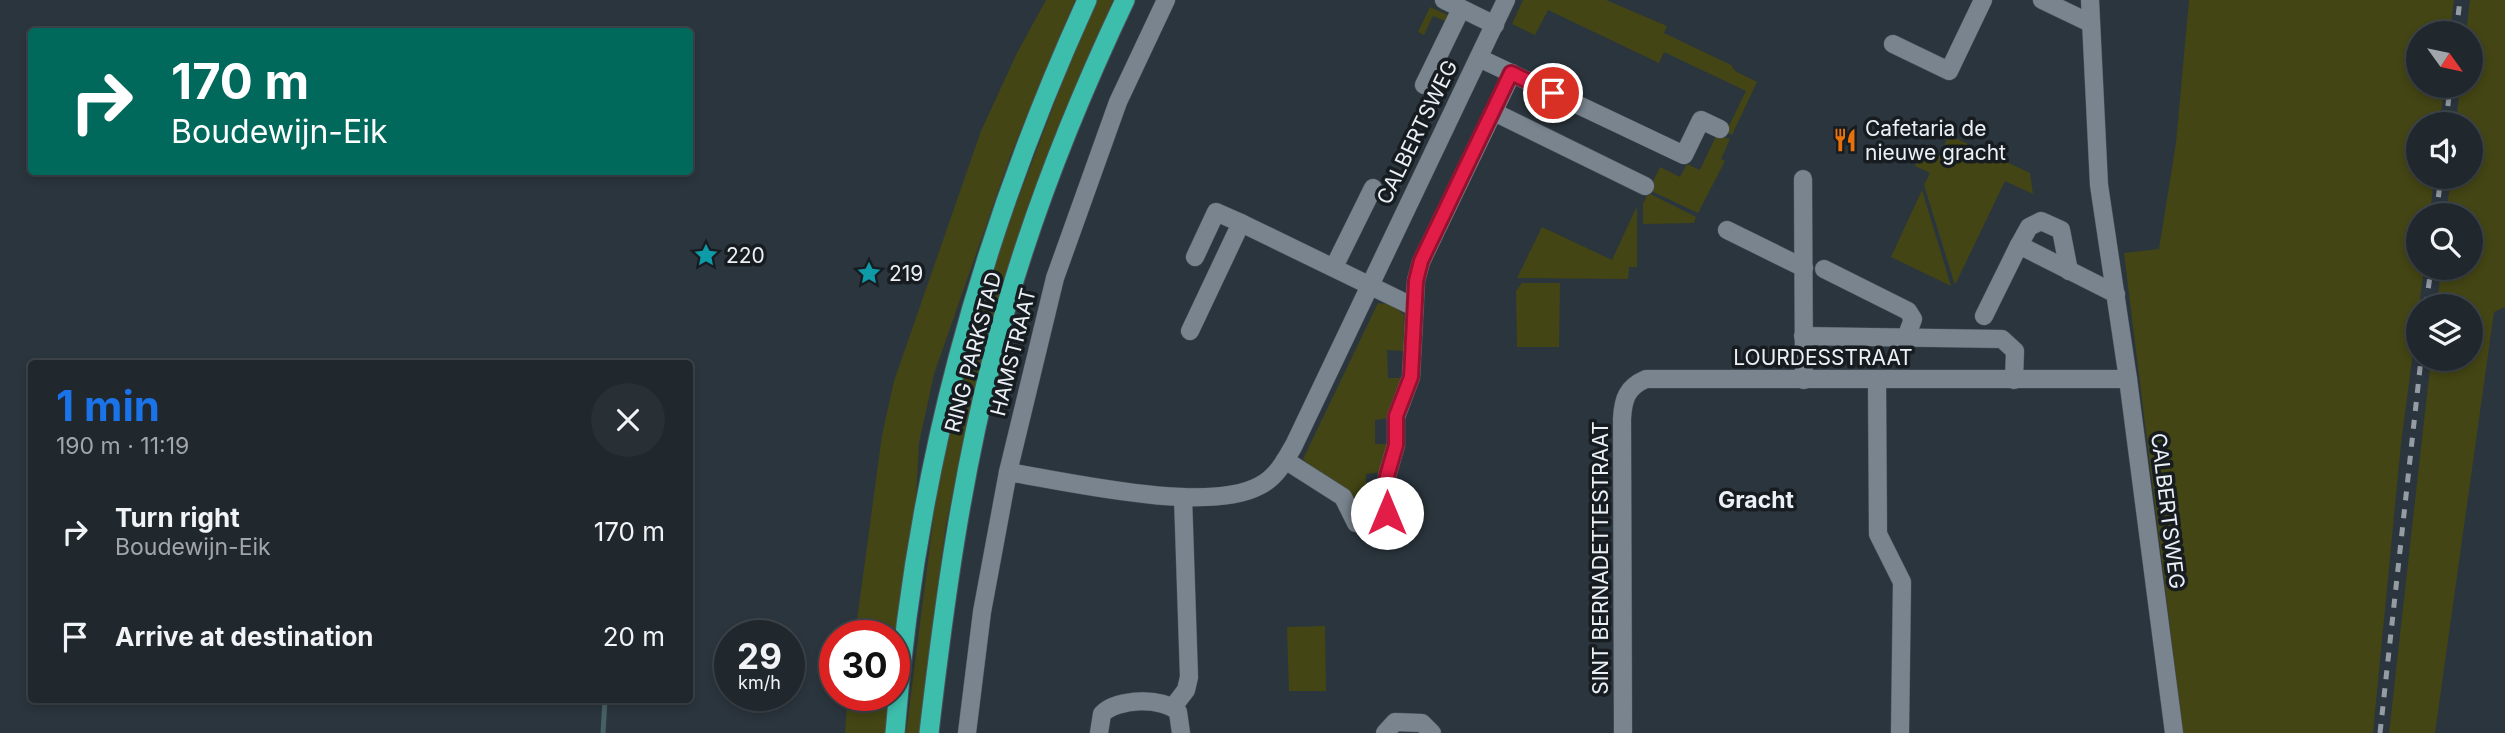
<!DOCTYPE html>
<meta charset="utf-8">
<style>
body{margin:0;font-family:Inter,sans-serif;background:#283036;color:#f1f3f6;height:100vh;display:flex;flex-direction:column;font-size:26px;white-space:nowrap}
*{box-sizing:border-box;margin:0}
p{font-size:23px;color:#a2a6aa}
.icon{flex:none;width:38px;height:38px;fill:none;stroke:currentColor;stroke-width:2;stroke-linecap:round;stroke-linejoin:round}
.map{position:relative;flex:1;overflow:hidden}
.drawer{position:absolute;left:28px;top:360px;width:665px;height:343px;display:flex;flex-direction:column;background:#20282e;border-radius:7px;box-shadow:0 4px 10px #0003,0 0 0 2px #3d444a}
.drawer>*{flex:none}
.guide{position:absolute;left:28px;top:28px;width:665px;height:147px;border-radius:7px;box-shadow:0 4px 10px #0003,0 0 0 2px #3d444a;background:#00695c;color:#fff;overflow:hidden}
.needle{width:46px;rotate:123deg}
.tools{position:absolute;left:2406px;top:21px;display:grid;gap:14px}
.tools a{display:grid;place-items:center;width:77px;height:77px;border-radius:50%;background:#20282e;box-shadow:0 4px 10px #0003,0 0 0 2px #3d444a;font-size:35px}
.speed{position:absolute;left:714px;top:620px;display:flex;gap:14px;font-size:35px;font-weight:700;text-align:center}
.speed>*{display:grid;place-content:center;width:91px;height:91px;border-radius:50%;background:#20282e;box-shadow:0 4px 10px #0003,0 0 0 2px #3d444a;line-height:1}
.speed small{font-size:18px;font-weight:400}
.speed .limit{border:10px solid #d22;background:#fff;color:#111}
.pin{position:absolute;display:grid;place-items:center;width:60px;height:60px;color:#fff;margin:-30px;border:4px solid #fff;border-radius:50%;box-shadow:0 2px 7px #0007}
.me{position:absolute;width:77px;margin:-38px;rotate:0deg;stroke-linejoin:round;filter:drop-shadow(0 0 5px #0008)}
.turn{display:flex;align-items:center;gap:24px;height:147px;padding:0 28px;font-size:32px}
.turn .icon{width:91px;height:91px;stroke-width:2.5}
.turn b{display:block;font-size:49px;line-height:60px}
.round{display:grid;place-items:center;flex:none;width:74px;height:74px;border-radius:37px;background:#283036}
.headline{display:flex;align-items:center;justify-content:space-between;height:119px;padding:0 28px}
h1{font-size:42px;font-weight:700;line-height:52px;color:#1a73e8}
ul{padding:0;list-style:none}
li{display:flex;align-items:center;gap:21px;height:105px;padding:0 28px}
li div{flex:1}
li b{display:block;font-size:26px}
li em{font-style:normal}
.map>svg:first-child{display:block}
</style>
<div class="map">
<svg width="2505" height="733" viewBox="0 0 2505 733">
<rect width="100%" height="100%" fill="#2b353d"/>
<!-- green -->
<g fill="#434514">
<polygon points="1046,0 1075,0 1011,154 934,374 919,443 916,498 894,649 894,635 855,635 882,435 894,381 981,131 1017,53"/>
<polygon points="1097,0 1113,0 1045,162 961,453 946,525 931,633 923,733 906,733 937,490 959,394 991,270 1081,33"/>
<polygon points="1523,0 1606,0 1667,26 1664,33 1731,65 1735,71 1757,82 1732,135 1726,132 1746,91 1664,52 1659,63 1548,10 1535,35 1512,24"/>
<polygon points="2189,0 2454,0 2450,33 2418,33 2418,86 2444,86 2440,124 2418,124 2418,177 2434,177 2430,215 2418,215 2418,268 2424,268 2401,444 2373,733 2183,733 2124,253 2159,249 2176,143"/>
<polygon points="2470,0 2505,0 2505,307 2494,312 2435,733 2389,733 2431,359 2471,359 2471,306 2437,306 2441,268 2471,268 2471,215 2446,215 2451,177 2471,177 2471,124 2456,124 2460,86 2471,86 2471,33 2466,33"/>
<polygon points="1430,7 1448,15 1445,21 1433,16 1424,35 1418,32"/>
<polygon points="1949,135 2030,173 2033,194 2005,181 1955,285 1924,185 1930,173 1915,166 1922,153 1937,160"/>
<polygon points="1716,136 1730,139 1721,159 1725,161 1698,213 1649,190 1660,167 1680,177 1687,164 1700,170"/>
<polygon points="1922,190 1951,286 1891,257"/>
<polygon points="1648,193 1696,217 1694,223 1643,224 1643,204"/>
<polygon points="1637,206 1637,267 1629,267 1628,279 1517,278 1542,227 1612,260"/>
<polygon points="1522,283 1560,283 1559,347 1517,347 1516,291"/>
<polygon points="1378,303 1394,305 1404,315 1403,351 1387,350 1388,378 1403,378 1389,418 1375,420 1375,444 1390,444 1381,472 1366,474 1366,504 1380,506 1380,513 1367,520 1303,459"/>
<polygon points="1325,626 1326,691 1289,691 1287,627"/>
<polygon points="848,695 890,695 887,733 845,733"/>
</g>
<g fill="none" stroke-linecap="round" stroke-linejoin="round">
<!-- stream -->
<polyline stroke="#466164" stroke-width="5" points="603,733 605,700"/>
<!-- minor casing -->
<g stroke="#4b535b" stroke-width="19">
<g id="minor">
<polyline points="1444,0 1495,25"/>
<polyline points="2042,0 2090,23"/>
<polyline points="2090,0 2099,185 2128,379 2174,733"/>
<polyline points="1893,44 1949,71 1983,0"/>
<polyline points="1479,58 1684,155 1701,120 1720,129"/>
<polyline points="1424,85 1461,9"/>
<polyline points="1494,112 1645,186"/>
<polyline points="1803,179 1804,380"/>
<polyline points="1727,230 1804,268"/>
<polyline points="2019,245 2029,227 2041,221 2061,230 2069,271"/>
<polyline points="1195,257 1216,212 1241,223"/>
<polyline points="1334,267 1373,188"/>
<polyline points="1824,269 1908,311 1913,319 1907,335"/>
<polyline points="1984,316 2019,245 2116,294"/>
<polyline points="1190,331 1241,223 1414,307"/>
<polyline points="1803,336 2002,339 2015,351 2014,380"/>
<polyline points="1877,380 1878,534 1902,582 1900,733"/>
<polyline points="1285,460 1343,497 1356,523 1374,526 1384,519 1388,507 1387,476 1396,445 1396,417 1411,377 1416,281 1421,262 1512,73"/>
<path d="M1008,472C1068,482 1207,514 1259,486C1276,478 1285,461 1294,445L1506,0"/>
<polyline points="1173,707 1186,690 1189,677 1183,497"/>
<path d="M1099,733L1102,714C1116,698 1164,697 1178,712L1181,733"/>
<polyline points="1385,733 1395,722 1422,723 1432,733"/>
<path d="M1623,733L1622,419C1623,399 1627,387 1646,379H2128"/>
</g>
</g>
<!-- tertiary casing -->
<g stroke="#4b535b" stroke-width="19">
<polyline id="tertiary" points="967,733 982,612 1008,472 1055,278 1118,102 1166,0"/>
</g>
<!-- trunk casing -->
<g stroke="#4b535b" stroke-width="21">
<g id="trunk">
<path d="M895,733C915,473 979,237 1087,0"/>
<path d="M929,733C944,605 961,478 994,352C1025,230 1071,114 1125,0"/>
</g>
</g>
<!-- minor -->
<use href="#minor" stroke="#79848e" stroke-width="18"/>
<!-- tertiary -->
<use href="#tertiary" stroke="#79848e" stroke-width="18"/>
<!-- trunk -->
<use href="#trunk" stroke="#3dbeac" stroke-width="19"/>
<!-- rail -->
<g stroke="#959ca3" stroke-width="5" stroke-dasharray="9 9" stroke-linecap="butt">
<polyline points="2456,33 2460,0"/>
<polyline points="2446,124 2450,86"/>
<polyline points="2436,215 2441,177"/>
<polyline points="2426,306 2431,268"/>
<polyline points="2380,733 2421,359"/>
</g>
</g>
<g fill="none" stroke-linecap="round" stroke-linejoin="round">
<!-- route casing -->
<g stroke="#92132f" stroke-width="18">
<polyline id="route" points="1387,513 1387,476 1396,445 1396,416 1411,377 1416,281 1421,261 1511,73 1553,93"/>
</g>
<!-- route -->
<use href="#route" stroke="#e11d48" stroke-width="12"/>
</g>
<!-- icons -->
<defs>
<g id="restaurant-bare" transform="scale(1.89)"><path d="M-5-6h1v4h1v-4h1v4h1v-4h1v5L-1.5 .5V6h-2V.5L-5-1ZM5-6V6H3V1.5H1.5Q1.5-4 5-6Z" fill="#e8710a" stroke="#171c20" stroke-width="2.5" paint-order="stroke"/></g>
<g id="sight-bare" transform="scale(1.89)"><path d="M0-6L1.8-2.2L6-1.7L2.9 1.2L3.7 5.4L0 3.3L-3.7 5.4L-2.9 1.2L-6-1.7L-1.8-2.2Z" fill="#0f9aa8" stroke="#171c20" stroke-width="2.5" paint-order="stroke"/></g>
</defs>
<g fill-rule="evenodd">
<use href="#restaurant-bare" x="1845" y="140"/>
<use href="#sight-bare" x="706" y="255"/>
<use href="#sight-bare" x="869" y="273"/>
</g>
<g text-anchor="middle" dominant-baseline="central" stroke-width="7" stroke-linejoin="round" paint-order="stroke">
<!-- poi labels -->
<g font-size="21" fill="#eaf0f6" stroke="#171c20" text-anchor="start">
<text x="1865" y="128">Cafetaria de<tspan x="1865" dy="24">nieuwe gracht</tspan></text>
<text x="726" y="255">220</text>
<text x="889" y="273">219</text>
</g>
<!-- street labels -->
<g font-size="21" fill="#eaf0f6" stroke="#171c20">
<text transform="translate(1417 132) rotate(-64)">CALBERTSWEG</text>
<text transform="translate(973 352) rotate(-75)">RING PARKSTAD</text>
<text transform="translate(1013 352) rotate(-76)">HAMSTRAAT</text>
<text x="1823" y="357">LOURDESSTRAAT</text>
<text transform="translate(2168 511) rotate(83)">CALBERTSWEG</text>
<text transform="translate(1600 558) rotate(-90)">SINT BERNADETTESTRAAT</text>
</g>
<!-- neighbourhood labels -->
<g font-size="23" font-weight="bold" fill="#eaf0f6" stroke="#171c20">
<text x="1756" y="500">Gracht</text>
</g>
</g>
</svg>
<div class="tools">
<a><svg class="needle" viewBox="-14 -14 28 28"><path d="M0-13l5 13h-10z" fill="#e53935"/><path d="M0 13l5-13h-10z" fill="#a2a6aa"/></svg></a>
<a><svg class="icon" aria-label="sound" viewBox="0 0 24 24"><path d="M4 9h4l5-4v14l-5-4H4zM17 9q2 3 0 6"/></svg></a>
<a><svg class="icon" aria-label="search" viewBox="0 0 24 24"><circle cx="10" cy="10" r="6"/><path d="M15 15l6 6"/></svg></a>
<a><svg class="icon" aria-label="layers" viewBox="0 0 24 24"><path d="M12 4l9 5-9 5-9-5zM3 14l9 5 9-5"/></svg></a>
</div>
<div class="speed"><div>29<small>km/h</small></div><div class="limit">30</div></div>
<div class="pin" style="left:1553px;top:93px;background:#d93025"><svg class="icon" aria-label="arrive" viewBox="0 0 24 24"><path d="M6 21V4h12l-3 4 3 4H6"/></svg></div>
<svg class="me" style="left:1387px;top:513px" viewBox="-20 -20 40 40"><circle r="19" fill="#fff"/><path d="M0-13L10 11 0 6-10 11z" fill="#e11d48"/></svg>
<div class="guide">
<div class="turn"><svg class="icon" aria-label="right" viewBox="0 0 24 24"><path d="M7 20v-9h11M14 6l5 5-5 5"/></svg><div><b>170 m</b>Boudewijn-Eik</div></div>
</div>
<section class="drawer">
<div class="headline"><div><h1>1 min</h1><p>190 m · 11:19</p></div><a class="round"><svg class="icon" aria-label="close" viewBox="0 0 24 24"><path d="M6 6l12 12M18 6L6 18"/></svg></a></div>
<ul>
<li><svg class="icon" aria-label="right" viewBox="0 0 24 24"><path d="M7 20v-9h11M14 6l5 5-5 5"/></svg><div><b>Turn right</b><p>Boudewijn-Eik</p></div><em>170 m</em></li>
<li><svg class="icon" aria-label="arrive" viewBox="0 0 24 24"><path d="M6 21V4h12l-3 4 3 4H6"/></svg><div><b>Arrive at destination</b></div><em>20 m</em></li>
</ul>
</section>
</div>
